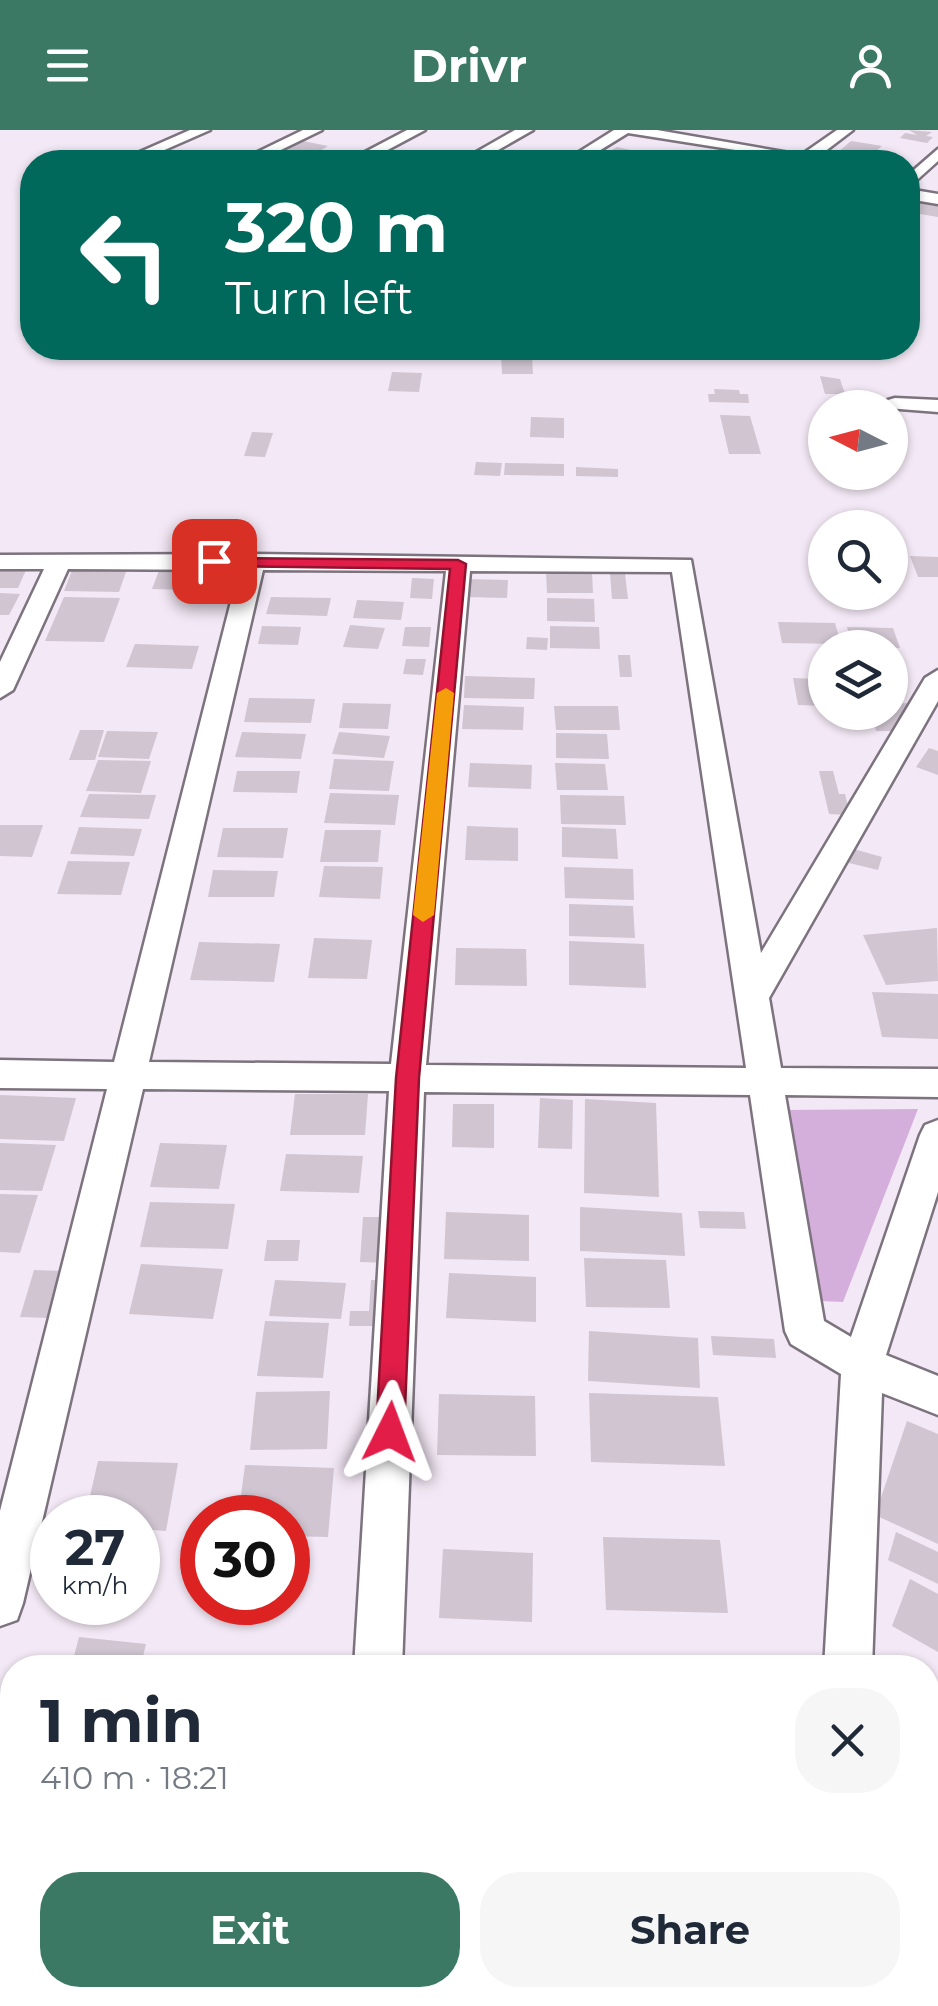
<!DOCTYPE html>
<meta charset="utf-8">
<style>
body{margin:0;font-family:Montserrat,sans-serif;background:#f6f6f7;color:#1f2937;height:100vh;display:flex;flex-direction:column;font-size:38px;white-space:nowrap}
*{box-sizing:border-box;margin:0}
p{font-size:32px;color:#747a83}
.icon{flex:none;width:55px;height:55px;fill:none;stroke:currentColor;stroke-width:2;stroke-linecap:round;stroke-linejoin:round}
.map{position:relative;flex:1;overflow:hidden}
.drawer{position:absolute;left:0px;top:1525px;width:940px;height:352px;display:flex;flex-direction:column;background:#fff;border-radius:40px 40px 0 0;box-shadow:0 2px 8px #0004}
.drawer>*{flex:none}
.guide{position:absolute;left:20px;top:20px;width:900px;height:210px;border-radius:40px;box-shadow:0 2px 8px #0004;background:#00695c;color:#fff;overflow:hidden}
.needle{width:65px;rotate:276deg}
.tools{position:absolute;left:808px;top:260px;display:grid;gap:20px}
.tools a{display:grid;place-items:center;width:100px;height:100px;border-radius:50%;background:#fff;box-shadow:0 2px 8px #0004;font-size:50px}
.speed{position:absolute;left:30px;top:1365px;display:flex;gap:20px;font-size:50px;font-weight:700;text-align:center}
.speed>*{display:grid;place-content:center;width:130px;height:130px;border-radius:50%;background:#fff;box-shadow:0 2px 8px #0004;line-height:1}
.speed small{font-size:25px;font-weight:400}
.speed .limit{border:15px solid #d22;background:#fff;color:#111}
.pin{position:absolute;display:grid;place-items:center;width:85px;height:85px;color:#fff;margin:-42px;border-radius:20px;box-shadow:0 5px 15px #0006}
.me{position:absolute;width:110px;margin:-55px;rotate:3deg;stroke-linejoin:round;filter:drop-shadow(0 0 8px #0008)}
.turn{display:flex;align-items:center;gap:35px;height:210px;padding:0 40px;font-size:45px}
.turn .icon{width:130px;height:130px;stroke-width:2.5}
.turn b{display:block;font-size:70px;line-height:85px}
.round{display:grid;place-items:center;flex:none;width:105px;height:105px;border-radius:40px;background:#f6f6f7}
.summary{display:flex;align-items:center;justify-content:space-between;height:170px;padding:0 40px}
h1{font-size:60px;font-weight:700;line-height:75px}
.primary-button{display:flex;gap:20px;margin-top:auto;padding:20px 40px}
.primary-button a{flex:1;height:115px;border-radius:40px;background:#3b7965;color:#fff;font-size:40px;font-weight:700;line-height:115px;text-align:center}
.primary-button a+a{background:#f6f6f7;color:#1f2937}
header{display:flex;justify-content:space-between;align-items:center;height:130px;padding:0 40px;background:#3b7965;color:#fff;font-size:45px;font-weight:700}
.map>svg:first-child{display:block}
</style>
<header><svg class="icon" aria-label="menu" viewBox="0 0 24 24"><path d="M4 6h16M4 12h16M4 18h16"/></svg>Drivr<svg class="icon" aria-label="person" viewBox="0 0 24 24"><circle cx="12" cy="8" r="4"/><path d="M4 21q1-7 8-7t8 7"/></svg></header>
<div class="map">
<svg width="938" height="1876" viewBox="0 0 938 1876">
<rect width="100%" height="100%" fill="#f3e8f5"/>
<!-- green -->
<polygon fill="#d5afdc" points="918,979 843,1172 821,1171 782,980"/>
<!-- building -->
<g fill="#d0c5d1">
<polygon points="909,0 932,2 926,6 933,7 927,13 900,8 905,3 917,5"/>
<polygon points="303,11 328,16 307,29 278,23"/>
<polygon points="851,11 864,13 882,16 875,22 862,22 872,23 864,30 835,25"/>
<polygon points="617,17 645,23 632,30 604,24"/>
<polygon points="354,22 364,24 339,32 303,32 321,24 340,28"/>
<polygon points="161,25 172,25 197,29 144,32"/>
<polygon points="923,72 938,74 938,87 908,82 908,74"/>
<polygon points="501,224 532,224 533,244 502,244"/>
<polygon points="392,242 422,243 419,262 388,261"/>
<polygon points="820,246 840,249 845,264 825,264"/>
<polygon points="714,259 739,260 740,264 748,264 749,273 709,272 708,264 715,264"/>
<polygon points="720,285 750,286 761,324 729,324"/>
<polygon points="531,287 564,288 564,308 530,307"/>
<polygon points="252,302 273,303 265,327 244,326"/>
<polygon points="476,332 502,333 500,346 474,345"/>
<polygon points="505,333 564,334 564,346 504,345"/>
<polygon points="576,337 618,339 618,347 576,346"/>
<polygon points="910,426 938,427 938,447 918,447"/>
<polygon points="73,438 127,439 119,462 64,461"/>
<polygon points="160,438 200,439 192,460 152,459"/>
<polygon points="0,440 26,440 18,458 0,458"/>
<polygon points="546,442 592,442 593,463 547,463"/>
<polygon points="610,443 625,444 628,469 612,469"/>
<polygon points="412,448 434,449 432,469 410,468"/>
<polygon points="466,449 508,450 507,468 465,467"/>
<polygon points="0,463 20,464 9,485 0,485"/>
<polygon points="64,467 120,468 104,512 45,511"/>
<polygon points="271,467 331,468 327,486 266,484"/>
<polygon points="547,468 594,469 595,492 547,491"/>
<polygon points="357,470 404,472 401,490 353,488"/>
<polygon points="778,492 835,493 841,514 782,513"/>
<polygon points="350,495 385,498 378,519 343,517"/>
<polygon points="262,496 301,497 298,515 258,514"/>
<polygon points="550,496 599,497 600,519 550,518"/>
<polygon points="405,497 431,497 429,517 402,516"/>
<polygon points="847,497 893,498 900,518 852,517"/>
<polygon points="527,507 548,508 547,520 526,519"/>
<polygon points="135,514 199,516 192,539 126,537"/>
<polygon points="618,525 630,525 632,547 620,547"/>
<polygon points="406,529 426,529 423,545 403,544"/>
<polygon points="465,546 535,548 534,569 464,568"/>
<polygon points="793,548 818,549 824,576 798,575"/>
<polygon points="249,568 315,569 311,593 244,592"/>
<polygon points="343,573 391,574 388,599 339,598"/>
<polygon points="909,573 897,601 876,601 872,582 890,582 890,574"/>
<polygon points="464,575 524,577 523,600 462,599"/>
<polygon points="554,576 618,576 620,600 556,600"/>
<polygon points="80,600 104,600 95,630 69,630"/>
<polygon points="107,601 158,602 149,629 98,627"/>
<polygon points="242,602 306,604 301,629 235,627"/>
<polygon points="339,602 390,606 384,628 332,624"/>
<polygon points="556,603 607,604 609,629 556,628"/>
<polygon points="929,618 938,621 938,645 916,637"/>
<polygon points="334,629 394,631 389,661 329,659"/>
<polygon points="98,630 151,631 141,663 86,661"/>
<polygon points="470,633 532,635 531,659 468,657"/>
<polygon points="555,633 605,634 608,660 557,660"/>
<polygon points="237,641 300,641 297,663 233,662"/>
<polygon points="819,641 833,641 839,664 845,664 850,685 829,684"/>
<polygon points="330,663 399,665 395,695 324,693"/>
<polygon points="89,664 156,665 149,689 80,687"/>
<polygon points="560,665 624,666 626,695 561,694"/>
<polygon points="0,695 43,695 32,727 0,726"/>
<polygon points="467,696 518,698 518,731 465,730"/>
<polygon points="79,697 142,699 134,726 70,724"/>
<polygon points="562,697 616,699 618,729 562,727"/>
<polygon points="223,698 288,698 283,728 217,727"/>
<polygon points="325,700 381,700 378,732 320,732"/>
<polygon points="850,718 882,727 878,740 845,732"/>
<polygon points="68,731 130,732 121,765 57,764"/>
<polygon points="324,736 383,737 380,769 319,767"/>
<polygon points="564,737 633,739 634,770 565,768"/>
<polygon points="213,740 278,741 274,767 208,767"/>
<polygon points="569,774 633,776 635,808 569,806"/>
<polygon points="937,798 938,851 886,855 863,805"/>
<polygon points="314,808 372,810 367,849 308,848"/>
<polygon points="569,811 644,814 646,858 569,855"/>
<polygon points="199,812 280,814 274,852 190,850"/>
<polygon points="456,818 526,819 527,856 455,855"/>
<polygon points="872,862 938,864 938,909 882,907"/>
<polygon points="295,964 368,964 365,1005 290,1005"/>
<polygon points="0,965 76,968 64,1011 0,1009"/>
<polygon points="540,968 573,970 572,1019 538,1018"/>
<polygon points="585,969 656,973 659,1067 584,1063"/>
<polygon points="453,974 494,974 494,1018 452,1017"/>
<polygon points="0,1013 56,1015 42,1061 0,1060"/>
<polygon points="160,1013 227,1015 219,1059 150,1057"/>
<polygon points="286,1024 363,1026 359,1063 280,1061"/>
<polygon points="0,1064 38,1065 20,1123 0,1122"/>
<polygon points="150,1072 235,1074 228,1119 140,1117"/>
<polygon points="580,1077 682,1083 685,1126 580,1121"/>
<polygon points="698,1081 744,1082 746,1099 700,1098"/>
<polygon points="446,1082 529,1085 529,1131 444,1129"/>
<polygon points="363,1087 392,1087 389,1133 360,1132"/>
<polygon points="267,1110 300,1110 298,1131 264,1131"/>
<polygon points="584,1128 666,1130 670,1178 586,1177"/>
<polygon points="141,1134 223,1139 213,1189 129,1184"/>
<polygon points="34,1140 63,1141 50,1188 20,1187"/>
<polygon points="449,1143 536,1147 536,1192 446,1188"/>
<polygon points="275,1150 346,1153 341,1189 269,1186"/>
<polygon points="371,1150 391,1150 389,1196 349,1196 350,1181 369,1181"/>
<polygon points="265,1191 329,1193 323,1248 257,1246"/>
<polygon points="589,1201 698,1208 700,1258 588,1251"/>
<polygon points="711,1206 774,1209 776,1228 713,1225"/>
<polygon points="330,1261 327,1319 250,1320 256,1262"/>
<polygon points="589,1263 718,1267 725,1336 591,1332"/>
<polygon points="439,1264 535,1266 536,1326 437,1325"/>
<polygon points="907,1291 938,1304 938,1414 875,1385"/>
<polygon points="98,1331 178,1333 166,1401 138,1399 138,1388 85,1388"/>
<polygon points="245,1335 334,1338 328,1407 288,1406 288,1388 238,1388"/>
<polygon points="896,1402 938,1422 938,1454 888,1430"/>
<polygon points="603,1407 720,1410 728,1483 606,1480"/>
<polygon points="443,1419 533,1423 532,1492 439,1488"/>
<polygon points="910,1449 938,1464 938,1522 892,1496"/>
<polygon points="79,1507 146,1514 140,1538 71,1538"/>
<polygon points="1,1790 12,1790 12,1865 142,1865 141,1876 0,1876"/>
<polygon points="176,1865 262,1865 261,1876 174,1876"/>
</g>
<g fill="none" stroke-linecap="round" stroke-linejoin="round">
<!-- street casing -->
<g stroke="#7c737e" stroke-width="5">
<g id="street">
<polygon points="190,0 210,0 137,32 117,32"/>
<polygon points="303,0 322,0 256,32 237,32"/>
<polygon points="407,0 425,0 365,32 346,32"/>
<polygon points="515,0 533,0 477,32 459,32"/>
<polygon points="614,0 657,0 801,25 837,0 853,0 811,32 628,3 581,32 563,32"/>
<polygon points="938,19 938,31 908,58 908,45"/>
<polygon points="908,59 938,64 938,74 908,69"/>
<polygon points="895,268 938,270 938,282 887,278 888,270"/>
<path d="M253,424L691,430L761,823L925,548L938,540V571L769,868L781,938L938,939V967L785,965L824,1191L851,1207L920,1005L925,995L938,990V1062L886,1225L938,1246V1285L882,1263L872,1538H824L841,1244L791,1214L785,1201L750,965L424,962L402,1538H354L389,961L143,959L23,1473L17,1490L0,1496V1381L107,959L0,958V930L114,932L239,440L68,439L13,560L0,568V532L44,439H0V425ZM263,440L446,441L391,934L149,932ZM470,441L672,442L746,938L426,935Z"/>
<polygon points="334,1865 390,1865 389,1876 333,1876"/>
<polygon points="871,1865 927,1865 929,1876 873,1876"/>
</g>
</g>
<!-- street -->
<use href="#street" fill="#fff" fill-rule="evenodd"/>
</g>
<!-- route -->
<polygon fill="#e11d48" stroke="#92132f" stroke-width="2.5" points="209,428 458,430 466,434 419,948 404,1302 400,1311 390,1315 380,1311 376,1302 396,948 450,439 214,436 209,435"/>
<!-- slow -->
<polygon fill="#f59e0b" points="446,558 454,563 434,785 423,792 413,785 437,563"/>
</svg>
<div class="tools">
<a><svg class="needle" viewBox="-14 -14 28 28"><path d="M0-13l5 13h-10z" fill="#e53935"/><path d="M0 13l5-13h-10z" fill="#747a83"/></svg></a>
<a><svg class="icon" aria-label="search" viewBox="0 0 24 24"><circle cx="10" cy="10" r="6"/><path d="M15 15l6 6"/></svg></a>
<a><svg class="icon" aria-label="layers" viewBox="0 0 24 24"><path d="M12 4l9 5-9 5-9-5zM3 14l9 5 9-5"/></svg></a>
</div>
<div class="speed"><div>27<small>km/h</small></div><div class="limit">30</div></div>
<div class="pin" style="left:214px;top:431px;background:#d93025"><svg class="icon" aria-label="arrive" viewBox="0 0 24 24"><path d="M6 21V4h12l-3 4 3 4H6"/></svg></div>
<svg class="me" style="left:390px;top:1302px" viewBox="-20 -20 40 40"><path d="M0-17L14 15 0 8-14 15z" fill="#e11d48" stroke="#fff" stroke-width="4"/></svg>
<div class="guide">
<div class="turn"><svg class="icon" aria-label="left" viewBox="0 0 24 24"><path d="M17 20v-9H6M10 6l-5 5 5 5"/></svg><div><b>320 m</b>Turn left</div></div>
</div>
<section class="drawer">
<div class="summary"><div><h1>1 min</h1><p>410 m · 18:21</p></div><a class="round"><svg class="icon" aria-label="close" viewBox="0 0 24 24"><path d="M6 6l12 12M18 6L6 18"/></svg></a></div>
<div class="primary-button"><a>Exit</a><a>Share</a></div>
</section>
</div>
